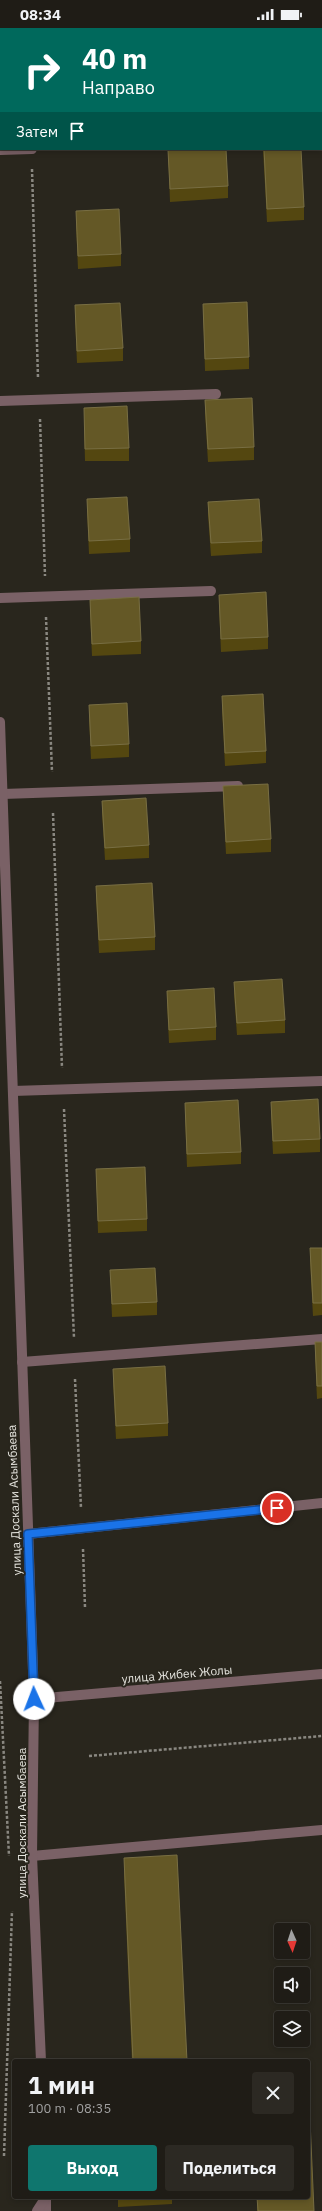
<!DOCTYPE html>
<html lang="ru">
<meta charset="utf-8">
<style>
body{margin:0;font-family:"IBM Plex Sans",sans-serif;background:#2c2923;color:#f1f3f6;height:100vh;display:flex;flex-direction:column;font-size:15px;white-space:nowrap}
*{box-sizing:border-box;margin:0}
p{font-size:13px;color:#a1a1a1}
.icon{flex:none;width:22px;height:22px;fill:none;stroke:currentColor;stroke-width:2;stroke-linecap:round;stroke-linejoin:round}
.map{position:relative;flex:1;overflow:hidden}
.details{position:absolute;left:12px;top:2031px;width:298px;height:140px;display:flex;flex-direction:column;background:#1f1c16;border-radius:4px;box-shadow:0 2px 6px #0003,0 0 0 1px #3c3a35}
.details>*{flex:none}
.hud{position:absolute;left:0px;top:0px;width:322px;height:122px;box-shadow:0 2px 6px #0003,0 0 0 1px #3c3a35;background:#00695c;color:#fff;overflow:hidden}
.needle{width:26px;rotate:177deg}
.fabs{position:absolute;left:274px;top:1895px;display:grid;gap:8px}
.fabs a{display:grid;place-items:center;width:36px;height:36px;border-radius:4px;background:#1f1c16;box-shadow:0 2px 6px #0003,0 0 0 1px #3c3a35;font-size:20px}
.pin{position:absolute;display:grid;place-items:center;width:34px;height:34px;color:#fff;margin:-17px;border:2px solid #fff;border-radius:50%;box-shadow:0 1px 4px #0007}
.me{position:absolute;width:44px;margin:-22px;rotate:358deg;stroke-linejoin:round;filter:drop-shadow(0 0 3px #0008)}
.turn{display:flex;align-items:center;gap:14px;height:84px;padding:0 16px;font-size:18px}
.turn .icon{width:52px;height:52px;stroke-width:2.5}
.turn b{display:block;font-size:28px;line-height:34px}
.then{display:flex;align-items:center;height:38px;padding:0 16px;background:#0003;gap:8px;font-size:15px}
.round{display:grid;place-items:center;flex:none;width:42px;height:42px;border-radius:4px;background:#2c2923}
.headline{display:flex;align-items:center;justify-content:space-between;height:68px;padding:0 16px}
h1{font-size:24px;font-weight:800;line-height:30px}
.cta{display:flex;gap:8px;margin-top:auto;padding:8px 16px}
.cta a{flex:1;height:46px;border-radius:4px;background:#0f766e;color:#fff;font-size:16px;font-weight:800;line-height:46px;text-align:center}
.cta a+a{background:#2c2923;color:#f1f3f6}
.status{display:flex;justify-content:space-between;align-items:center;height:28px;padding:0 20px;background:#1f1c16;direction:ltr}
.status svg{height:11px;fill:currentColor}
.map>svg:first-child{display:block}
</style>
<div class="status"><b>08:34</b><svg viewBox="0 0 49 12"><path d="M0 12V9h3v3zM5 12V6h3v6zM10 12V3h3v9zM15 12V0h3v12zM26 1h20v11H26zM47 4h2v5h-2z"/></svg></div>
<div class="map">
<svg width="322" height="2183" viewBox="0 0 322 2183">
<rect width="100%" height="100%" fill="#29261d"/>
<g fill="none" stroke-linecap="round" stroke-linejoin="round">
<!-- path -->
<g stroke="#898780" stroke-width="2.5" stroke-dasharray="3 2" stroke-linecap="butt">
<polyline points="29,0 29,1"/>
<polyline points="32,141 38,350"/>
<polyline points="40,391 45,548"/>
<polyline points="46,589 52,744"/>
<polyline points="53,785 62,1040"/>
<polyline points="64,1081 74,1310"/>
<polyline points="75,1351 81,1480"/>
<polyline points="83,1521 85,1579"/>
<polyline points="0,1653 9,1828"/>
<polyline points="89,1728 322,1708"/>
<polyline points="4,2128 12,1883"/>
</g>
<!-- service -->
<g stroke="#7a6166" stroke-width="10">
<polyline points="288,0 288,1"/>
<polyline points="0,373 216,366"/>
<polyline points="0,570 211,563"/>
<polyline points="3,766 238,758"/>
</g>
<!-- minor -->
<g stroke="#7a6166" stroke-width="10">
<polyline points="321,115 322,115"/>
<polyline points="0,122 32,121"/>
<polyline points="13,1063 322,1053"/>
<polyline points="22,1334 322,1311"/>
<polyline points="28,1506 322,1475"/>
<polyline points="32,1828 322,1802"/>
<polyline points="46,2183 46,2172"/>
</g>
<!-- tertiary -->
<g stroke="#7a6166" stroke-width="10">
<polyline points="0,694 34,1671 32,1828 41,2033"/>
<polyline points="34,1671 322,1646"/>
<polyline points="37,2183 46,2169"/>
</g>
</g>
<!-- wall -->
<g fill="#544710">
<polygon points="263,121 304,179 304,192 267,194"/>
<polygon points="168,122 228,158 228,170 170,174"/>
<polygon points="76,183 121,226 121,238 78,241 76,196"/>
<polygon points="203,276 249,329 249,341 205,343"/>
<polygon points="75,277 123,320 123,333 77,335 75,290"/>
<polygon points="205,372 254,419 254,432 208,434 205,385"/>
<polygon points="84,392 129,420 129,433 85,433"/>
<polygon points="87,471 130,511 130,524 89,526 87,483"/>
<polygon points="208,474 262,513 262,525 211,528 208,487"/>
<polygon points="219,567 268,609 268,621 221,624 219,579"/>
<polygon points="90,572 141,613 141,626 92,628 90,585"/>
<polygon points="222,668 266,723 266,735 225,738 222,681"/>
<polygon points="89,677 129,716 129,729 91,731 89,690"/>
<polygon points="223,758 271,811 271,824 226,826 223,771"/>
<polygon points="102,773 149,817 149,830 105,832 102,785"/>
<polygon points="96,858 155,909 155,922 99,925 96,870"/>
<polygon points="234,954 285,992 285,1005 237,1007 234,966"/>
<polygon points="167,963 216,999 216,1012 169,1015 167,975"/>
<polygon points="271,1074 320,1111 320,1124 273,1126 271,1086"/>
<polygon points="185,1075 241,1124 241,1136 187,1139 185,1088"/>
<polygon points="96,1141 147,1191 147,1203 98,1205"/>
<polygon points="310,1220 322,1220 322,1287 313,1288 310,1233"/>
<polygon points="110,1242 157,1274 157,1287 112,1289"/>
<polygon points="315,1314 322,1314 322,1370 317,1371 315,1327"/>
<polygon points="113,1341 168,1395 168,1408 116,1411 113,1354"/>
<polygon points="124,1830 187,2033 132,2033 124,1846"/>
<polygon points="118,2169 172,2169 172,2176 118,2179"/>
<polygon points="257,2169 308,2169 314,2183 257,2183"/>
</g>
<!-- building -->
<g fill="#645826" stroke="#786e43">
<polygon points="193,121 226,121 228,158 170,161 168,122"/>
<polygon points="264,121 301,121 304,179 267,181"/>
<polygon points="119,181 121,226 78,228 76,183"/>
<polygon points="247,274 249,329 205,331 203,276"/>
<polygon points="120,275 123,320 77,323 75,277"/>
<polygon points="252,370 254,419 208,421 205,372"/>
<polygon points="127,378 129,420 85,421 84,380"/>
<polygon points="127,469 130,511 89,513 87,471"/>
<polygon points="259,471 262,513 211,515 208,474"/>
<polygon points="266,564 268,609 221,611 219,567"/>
<polygon points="139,569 141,613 92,616 90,572"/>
<polygon points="263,666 266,723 225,725 222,668"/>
<polygon points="127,675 129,716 91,718 89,677"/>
<polygon points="268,756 271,811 226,814 223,758"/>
<polygon points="146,770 149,817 105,820 102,773"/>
<polygon points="152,855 155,909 99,912 96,858"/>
<polygon points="282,951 285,992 237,995 234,954"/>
<polygon points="214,960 216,999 169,1002 167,963"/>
<polygon points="318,1071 320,1111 273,1113 271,1074"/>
<polygon points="238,1072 241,1124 187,1126 185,1075"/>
<polygon points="145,1139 147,1191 98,1193 96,1141"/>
<polygon points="310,1220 322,1220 322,1275 313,1275"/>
<polygon points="155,1240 157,1274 112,1276 110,1242"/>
<polygon points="315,1314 322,1314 322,1358 317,1358"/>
<polygon points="165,1338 168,1395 116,1398 113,1341"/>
<polygon points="177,1827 187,2033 133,2033 124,1830"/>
<polygon points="308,2069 309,2069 314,2183 258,2183 257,2169 308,2169"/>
</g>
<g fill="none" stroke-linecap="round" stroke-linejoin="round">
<!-- route casing -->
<g stroke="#114b97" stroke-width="10">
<polyline id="route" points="34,1671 28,1506 277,1480"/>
</g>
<!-- route -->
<use href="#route" stroke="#1a73e8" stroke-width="7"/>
</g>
<g text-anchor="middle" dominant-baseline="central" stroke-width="4" stroke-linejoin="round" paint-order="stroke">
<!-- street labels -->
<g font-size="12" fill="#e5e4de" stroke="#29261d">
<text transform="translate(14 1472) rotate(-92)">улица Доскали Асымбаева</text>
<text transform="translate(177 1646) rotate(-5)">улица Жибек Жолы</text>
<text transform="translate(21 1795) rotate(-90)">улица Доскали Асымбаева</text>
</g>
</g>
</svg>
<div class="fabs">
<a><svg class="needle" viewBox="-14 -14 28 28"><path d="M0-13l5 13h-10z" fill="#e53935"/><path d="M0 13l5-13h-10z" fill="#a1a1a1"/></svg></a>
<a><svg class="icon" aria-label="sound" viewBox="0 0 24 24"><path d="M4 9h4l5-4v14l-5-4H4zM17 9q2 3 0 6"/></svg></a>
<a><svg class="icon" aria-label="layers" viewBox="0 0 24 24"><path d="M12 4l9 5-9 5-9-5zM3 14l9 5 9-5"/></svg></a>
</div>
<div class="pin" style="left:277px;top:1480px;background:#d93025"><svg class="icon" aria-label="arrive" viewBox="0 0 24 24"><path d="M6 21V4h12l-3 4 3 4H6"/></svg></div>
<svg class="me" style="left:34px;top:1671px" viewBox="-20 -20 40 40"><circle r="19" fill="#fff"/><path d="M0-13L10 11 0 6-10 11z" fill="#1a73e8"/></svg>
<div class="hud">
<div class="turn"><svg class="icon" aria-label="right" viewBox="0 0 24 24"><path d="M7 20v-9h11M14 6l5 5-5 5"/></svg><div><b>40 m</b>Направо</div></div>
<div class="then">Затем<svg class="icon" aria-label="arrive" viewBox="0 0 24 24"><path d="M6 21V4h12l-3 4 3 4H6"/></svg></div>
</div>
<section class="details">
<div class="headline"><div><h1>1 мин</h1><p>100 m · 08:35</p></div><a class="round"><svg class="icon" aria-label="close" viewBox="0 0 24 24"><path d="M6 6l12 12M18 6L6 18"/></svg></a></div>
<div class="cta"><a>Выход</a><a>Поделиться</a></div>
</section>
</div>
